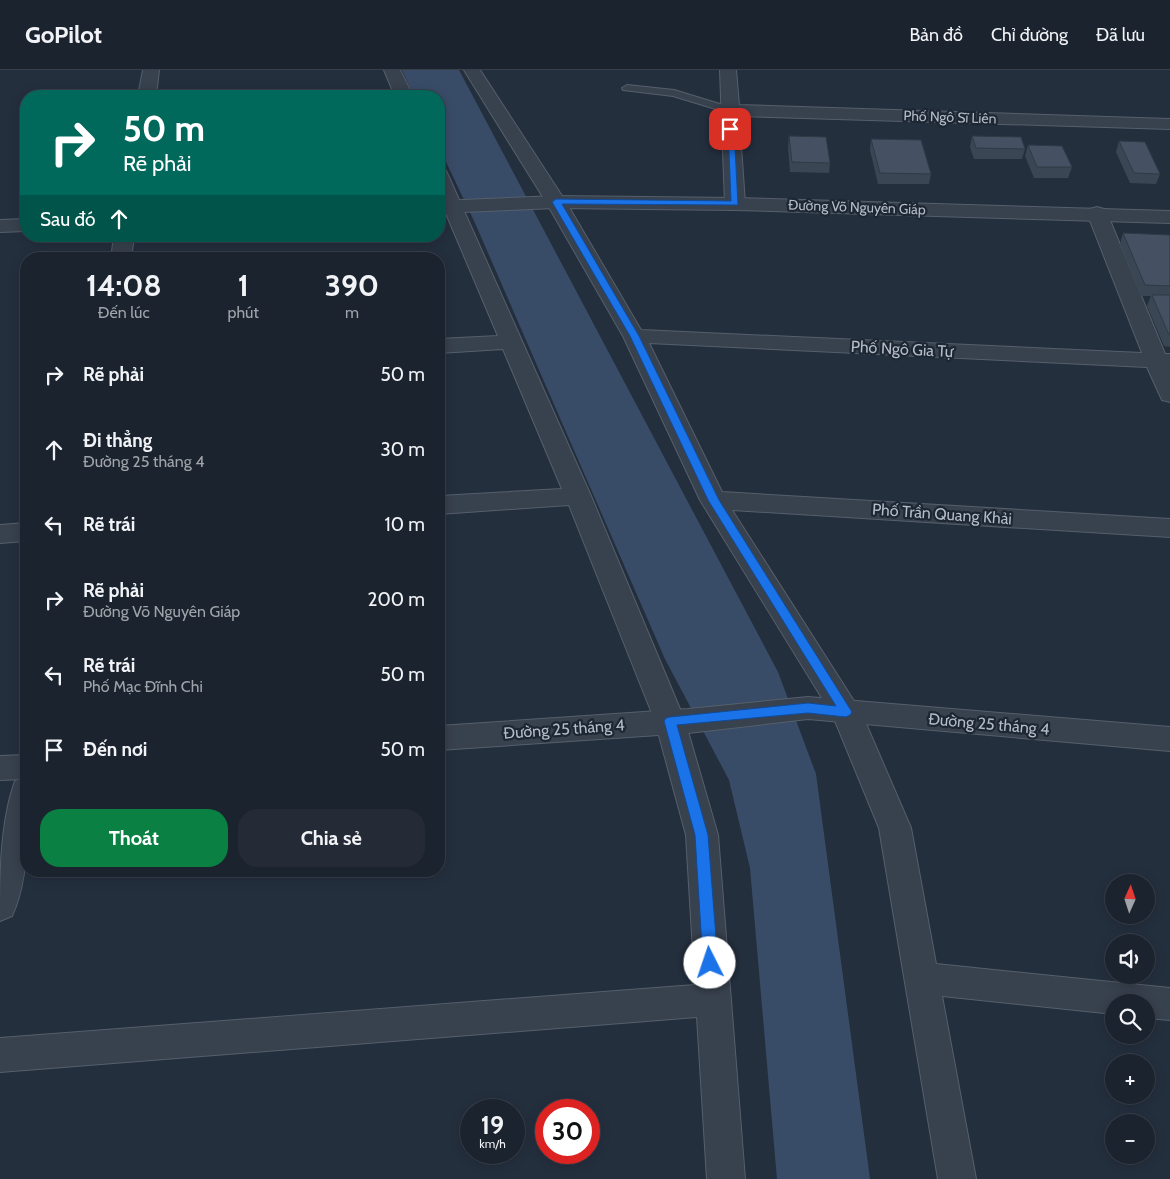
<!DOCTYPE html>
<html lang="vi">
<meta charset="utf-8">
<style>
body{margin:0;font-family:Cabin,sans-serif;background:#242b36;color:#f1f3f6;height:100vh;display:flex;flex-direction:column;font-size:19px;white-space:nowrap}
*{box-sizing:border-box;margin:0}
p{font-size:16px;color:#a0a4aa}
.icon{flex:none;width:28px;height:28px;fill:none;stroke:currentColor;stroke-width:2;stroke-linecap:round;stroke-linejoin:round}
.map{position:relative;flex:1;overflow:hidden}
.details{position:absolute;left:20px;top:182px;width:425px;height:625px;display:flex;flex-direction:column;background:#1b232e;border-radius:20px;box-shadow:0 2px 12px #0003,0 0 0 1px #39404a}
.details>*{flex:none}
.guide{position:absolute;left:20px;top:20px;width:425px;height:152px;border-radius:20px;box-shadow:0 2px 12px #0003,0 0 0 1px #39404a;background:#00695c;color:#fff;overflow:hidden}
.needle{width:32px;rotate:3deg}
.tools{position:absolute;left:1105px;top:804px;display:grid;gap:10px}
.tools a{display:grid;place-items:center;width:50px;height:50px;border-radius:50%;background:#1b232e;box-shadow:0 2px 12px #0003,0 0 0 1px #39404a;font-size:25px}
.speed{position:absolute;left:460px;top:1029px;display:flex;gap:10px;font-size:25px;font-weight:700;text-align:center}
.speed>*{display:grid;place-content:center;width:65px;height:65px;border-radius:50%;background:#1b232e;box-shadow:0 2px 12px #0003,0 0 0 1px #39404a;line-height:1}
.speed small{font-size:12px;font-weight:400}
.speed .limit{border:8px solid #d22;background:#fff;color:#111}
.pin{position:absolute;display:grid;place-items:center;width:42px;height:42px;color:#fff;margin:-21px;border-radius:10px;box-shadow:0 2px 8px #0006}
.me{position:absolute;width:55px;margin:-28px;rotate:356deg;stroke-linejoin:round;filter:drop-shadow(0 0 4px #0008)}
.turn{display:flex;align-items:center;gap:18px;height:105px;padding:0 20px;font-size:22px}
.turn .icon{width:65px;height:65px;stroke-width:2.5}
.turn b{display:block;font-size:35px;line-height:42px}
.then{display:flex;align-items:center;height:48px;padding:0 20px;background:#0003;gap:10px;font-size:19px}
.eta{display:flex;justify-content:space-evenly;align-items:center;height:85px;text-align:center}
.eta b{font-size:30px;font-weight:700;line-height:35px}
.primary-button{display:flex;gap:10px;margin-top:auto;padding:10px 20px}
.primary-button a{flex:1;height:58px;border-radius:20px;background:#0b8043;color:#fff;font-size:20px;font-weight:700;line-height:58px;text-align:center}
.primary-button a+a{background:#242b36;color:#f1f3f6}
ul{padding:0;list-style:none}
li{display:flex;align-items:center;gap:15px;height:75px;padding:0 20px}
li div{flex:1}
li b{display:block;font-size:19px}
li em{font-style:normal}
header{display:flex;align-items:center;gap:30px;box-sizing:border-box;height:70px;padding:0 25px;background:#1b232e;border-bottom:1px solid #39404a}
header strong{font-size:24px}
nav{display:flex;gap:28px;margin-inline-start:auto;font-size:18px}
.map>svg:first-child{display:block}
</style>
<header>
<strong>GoPilot</strong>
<nav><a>Bản đồ</a><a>Chỉ đường</a><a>Đã lưu</a></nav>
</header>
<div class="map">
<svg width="1170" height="1109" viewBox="0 0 1170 1109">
<rect width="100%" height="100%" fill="#242f3e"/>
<!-- water -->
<polygon fill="#394c67" points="402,0 459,0 778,602 816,704 870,1109 777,1109 750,798 729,710 665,589 475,153 439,77 439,26 414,26"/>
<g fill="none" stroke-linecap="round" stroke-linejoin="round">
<!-- service casing -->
<g stroke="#565f6c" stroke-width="2">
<polygon id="service" points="627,15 674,20 733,38 735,40 729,43 673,26 623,20 622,18"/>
</g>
<!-- minor casing -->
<g stroke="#565f6c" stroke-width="2">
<g id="minor">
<polygon points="384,0 400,0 413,26 395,26"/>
<polygon points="464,0 480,0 566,132 641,260 1142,283 1087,143 1090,139 1097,137 1104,139 1107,143 1165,284 1170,284 1170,332 1162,330 1147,297 649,273 722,422 1170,449 1170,467 732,440 861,642 911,758 936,894 1170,918 1170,950 1146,948 1146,932 1114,932 1114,944 942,926 976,1109 938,1109 879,758 833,646 700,430 623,266 546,132"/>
<polygon points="720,0 736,0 739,35 1170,49 1170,59 739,46 745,134 742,138 735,140 728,138 725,134"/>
<polygon points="439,99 446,101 448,105 591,426 685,651 718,765 745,1109 707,1109 697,947 0,1002 0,968 695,915 686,765 655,651 569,435 439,444 439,426 562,419 503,279 439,283 439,269 498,266 439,127"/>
<polygon points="26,453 26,471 0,473 0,455"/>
<path d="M26,707C29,750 30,807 12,846L0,851C0,805 0,753 15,711Z"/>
</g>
</g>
<!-- tertiary casing -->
<g stroke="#565f6c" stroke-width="2">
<g id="tertiary">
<polygon points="143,0 159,0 156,26 138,26"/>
<polygon points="556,126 735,128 1170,141 1170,153 735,140 556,138 439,143 439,131"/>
<polygon points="26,149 26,161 0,162 0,150"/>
<polygon points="114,166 134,166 131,189 111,189"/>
<polygon points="808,627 1170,657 1170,681 808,649 688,663 439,680 439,656 688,639"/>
<polygon points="26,685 26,709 0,710 0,686"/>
</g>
</g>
<!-- service -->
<use href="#service" fill="#38414e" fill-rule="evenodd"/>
<!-- minor -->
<use href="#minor" fill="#38414e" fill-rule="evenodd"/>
<!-- tertiary -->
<use href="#tertiary" fill="#38414e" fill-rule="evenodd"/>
</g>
<!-- wall -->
<g fill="#3b4654">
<polygon points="789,66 830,93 829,103 790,102 788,77"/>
<polygon points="972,66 1025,79 1022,89 974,89 970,77"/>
<polygon points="871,69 931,104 929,114 878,114 870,80"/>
<polygon points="1119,71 1160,104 1156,114 1130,113 1116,82"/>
<polygon points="1028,75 1072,97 1068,108 1034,108 1025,86"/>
<polygon points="1123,163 1170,165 1170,277 1164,276 1147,236 1151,226 1141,226 1120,174"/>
</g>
<!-- building -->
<g fill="#455162" stroke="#303945">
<polygon points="789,66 826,67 830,93 792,92"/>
<polygon points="972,66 1021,67 1025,79 976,78"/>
<polygon points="871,69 921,70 931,104 880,103"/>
<polygon points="1119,71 1145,72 1160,104 1134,103"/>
<polygon points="1028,75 1062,76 1072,97 1037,97"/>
<polygon points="1123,163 1170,165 1170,216 1145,215"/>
<polygon points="1152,225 1170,225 1170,265 1169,265"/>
</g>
<!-- route -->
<polygon fill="#1a73e8" stroke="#114b97" points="728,57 734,59 738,135 562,134 639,266 719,430 852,642 850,645 846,647 808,643 677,655 708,765 718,893 715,898 710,900 706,898 703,893 695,765 664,651 666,648 670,647 808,633 836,636 708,430 630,266 552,132 556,129 731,131"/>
<g text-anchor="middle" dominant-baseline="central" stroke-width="4.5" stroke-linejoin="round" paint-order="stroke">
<!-- far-street labels -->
<g font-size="14" fill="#b4bcc9" stroke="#1d2633">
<text transform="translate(950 47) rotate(2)">Phố Ngô Sĩ Liên</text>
<text transform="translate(857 137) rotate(2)">Đường Võ Nguyên Giáp</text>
</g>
<!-- street labels -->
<g font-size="16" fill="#b4bcc9" stroke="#1d2633">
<text transform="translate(902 279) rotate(3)">Phố Ngô Gia Tự</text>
<text transform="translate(942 444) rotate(4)">Phố Trần Quang Khải</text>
<text transform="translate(989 654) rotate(5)">Đường 25 tháng 4</text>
<text transform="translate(564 659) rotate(-4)">Đường 25 tháng 4</text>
</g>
</g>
</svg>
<div class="tools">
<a><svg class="needle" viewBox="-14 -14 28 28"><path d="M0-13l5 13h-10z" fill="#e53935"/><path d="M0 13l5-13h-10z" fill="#a0a4aa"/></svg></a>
<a><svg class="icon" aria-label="sound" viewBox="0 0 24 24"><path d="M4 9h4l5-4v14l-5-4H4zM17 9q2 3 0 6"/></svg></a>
<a><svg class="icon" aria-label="search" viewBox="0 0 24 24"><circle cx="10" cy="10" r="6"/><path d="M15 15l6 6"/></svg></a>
<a>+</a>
<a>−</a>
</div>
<div class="speed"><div>19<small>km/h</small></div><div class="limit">30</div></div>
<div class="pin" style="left:730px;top:59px;background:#d93025"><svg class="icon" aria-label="arrive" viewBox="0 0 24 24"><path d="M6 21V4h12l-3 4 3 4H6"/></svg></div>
<svg class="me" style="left:710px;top:893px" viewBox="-20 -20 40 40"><circle r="19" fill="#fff"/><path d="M0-13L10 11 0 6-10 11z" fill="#1a73e8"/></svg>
<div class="guide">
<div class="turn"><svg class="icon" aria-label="right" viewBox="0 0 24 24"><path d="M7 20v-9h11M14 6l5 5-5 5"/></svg><div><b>50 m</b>Rẽ phải</div></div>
<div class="then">Sau đó<svg class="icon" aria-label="ahead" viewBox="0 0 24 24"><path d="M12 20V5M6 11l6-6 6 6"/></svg></div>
</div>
<section class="details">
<div class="eta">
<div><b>14:08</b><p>Đến lúc</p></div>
<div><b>1</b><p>phút</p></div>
<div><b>390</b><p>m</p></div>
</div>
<ul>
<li><svg class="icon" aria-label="right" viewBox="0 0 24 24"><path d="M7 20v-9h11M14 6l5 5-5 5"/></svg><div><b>Rẽ phải</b></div><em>50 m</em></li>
<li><svg class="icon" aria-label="ahead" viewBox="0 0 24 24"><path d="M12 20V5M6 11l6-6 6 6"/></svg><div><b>Đi thẳng</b><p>Đường 25 tháng 4</p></div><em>30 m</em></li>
<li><svg class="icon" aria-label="left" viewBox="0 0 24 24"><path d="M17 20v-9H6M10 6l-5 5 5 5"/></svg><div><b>Rẽ trái</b></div><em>10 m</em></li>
<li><svg class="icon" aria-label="right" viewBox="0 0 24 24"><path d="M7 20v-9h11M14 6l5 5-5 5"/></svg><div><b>Rẽ phải</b><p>Đường Võ Nguyên Giáp</p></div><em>200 m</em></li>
<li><svg class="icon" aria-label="left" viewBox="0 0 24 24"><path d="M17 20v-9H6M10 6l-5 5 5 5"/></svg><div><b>Rẽ trái</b><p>Phố Mạc Đĩnh Chi</p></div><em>50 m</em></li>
<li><svg class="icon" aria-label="arrive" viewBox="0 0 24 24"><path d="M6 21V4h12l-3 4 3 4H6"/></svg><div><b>Đến nơi</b></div><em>50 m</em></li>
</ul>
<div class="primary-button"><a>Thoát</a><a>Chia sẻ</a></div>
</section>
</div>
